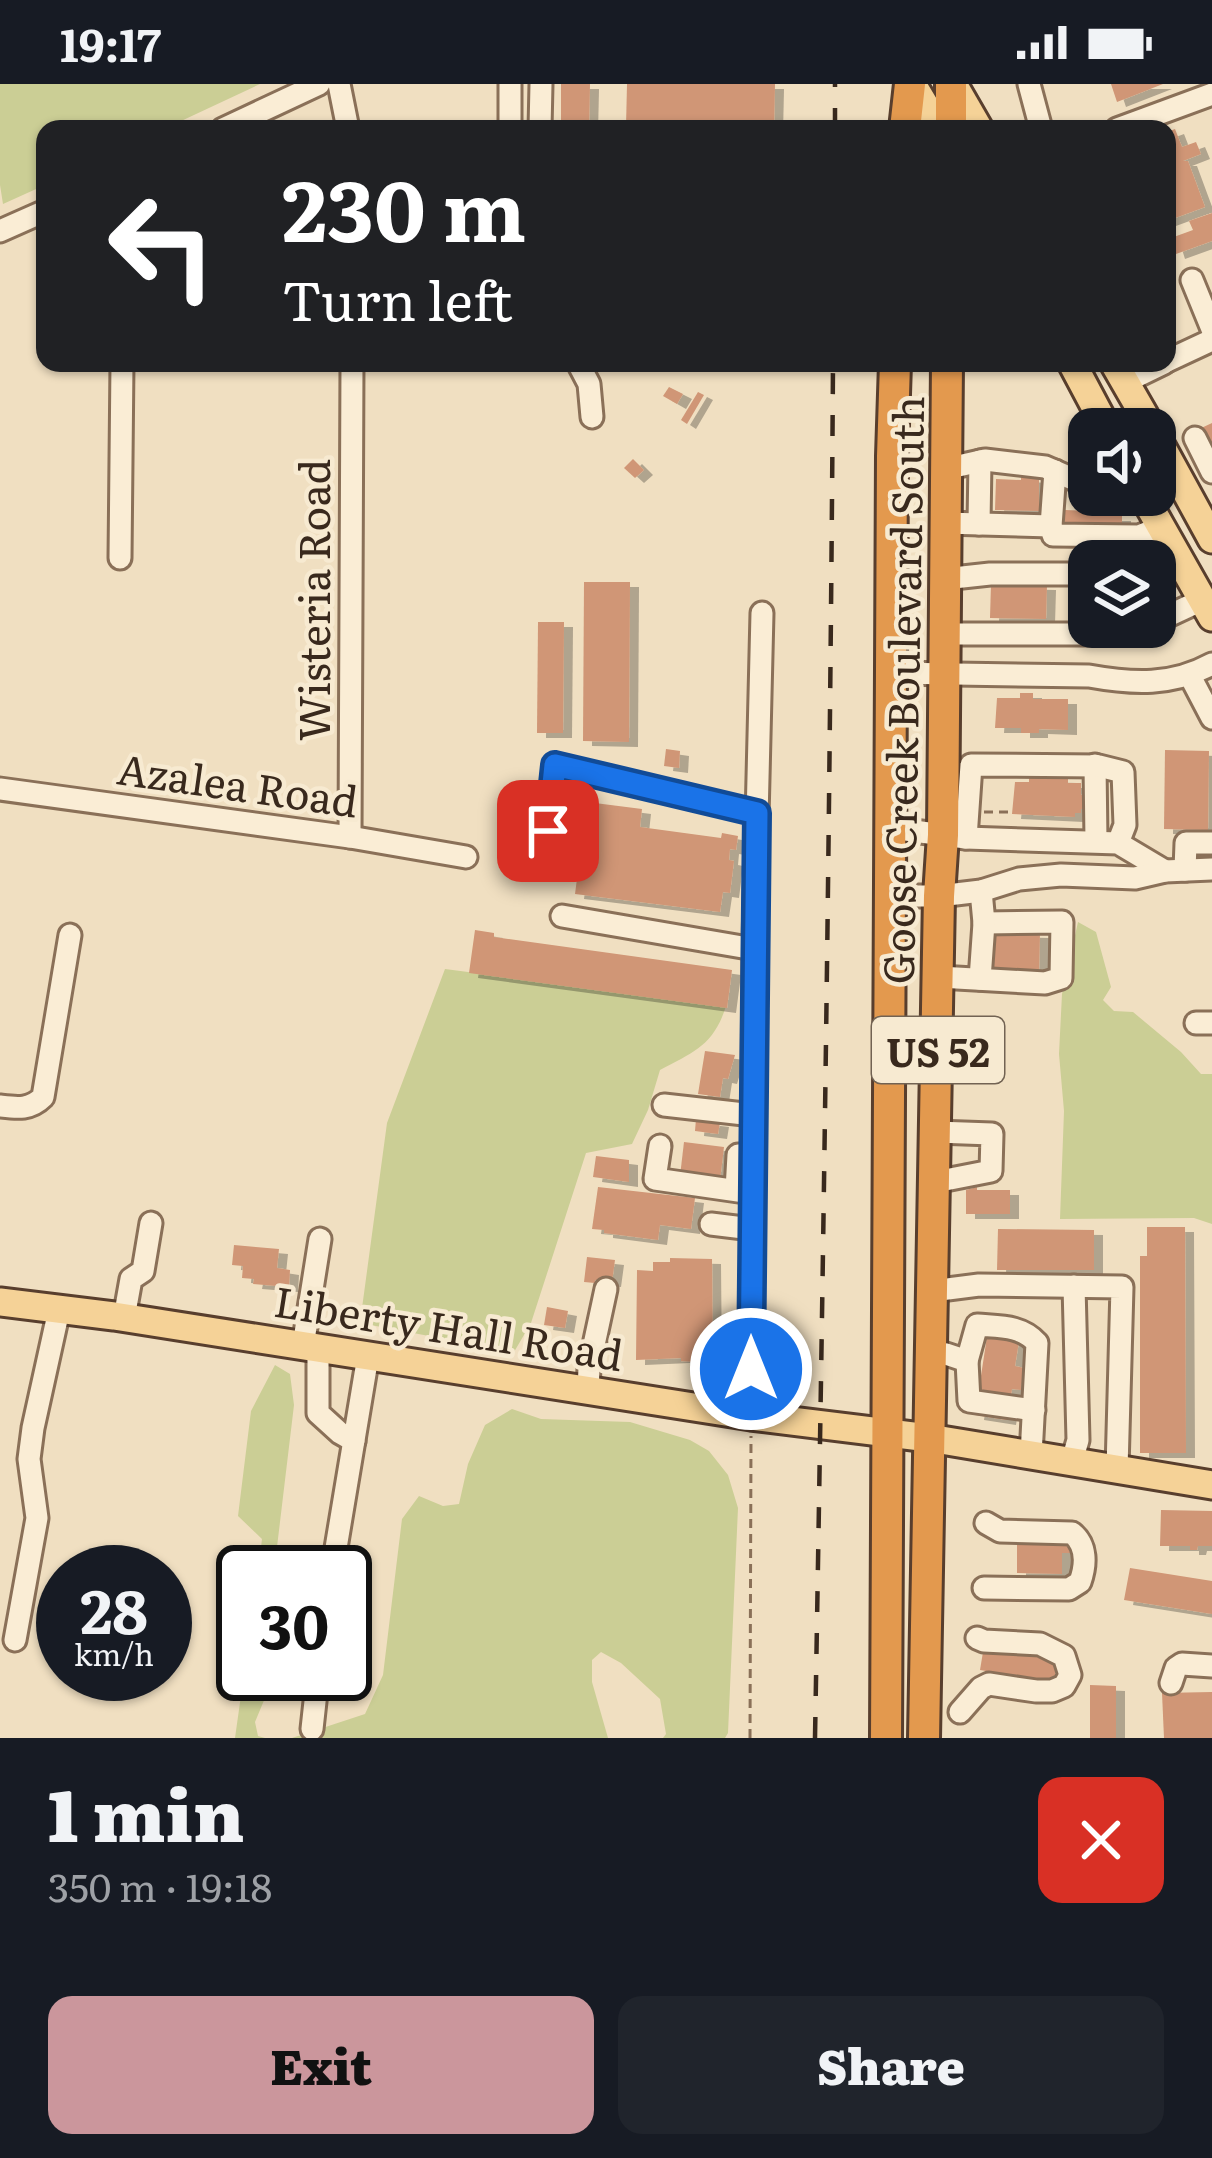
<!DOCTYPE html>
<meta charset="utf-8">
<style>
body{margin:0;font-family:Literata,serif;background:#20242c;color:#f1f3f6;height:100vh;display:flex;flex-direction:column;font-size:45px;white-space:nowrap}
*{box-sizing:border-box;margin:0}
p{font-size:39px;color:#9ea1a6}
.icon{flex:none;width:66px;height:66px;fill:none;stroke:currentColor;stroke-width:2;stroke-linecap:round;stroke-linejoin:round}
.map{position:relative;height:1654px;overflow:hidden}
.panel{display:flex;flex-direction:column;background:#171b24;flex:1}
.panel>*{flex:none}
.banner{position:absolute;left:36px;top:36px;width:1140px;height:252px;border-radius:24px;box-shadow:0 3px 9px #0004;background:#202124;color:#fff;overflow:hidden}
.fabs{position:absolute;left:1068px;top:324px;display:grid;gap:24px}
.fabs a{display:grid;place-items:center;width:108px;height:108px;border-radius:24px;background:#171b24;box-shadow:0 3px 9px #0004;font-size:60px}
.speed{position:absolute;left:36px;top:1461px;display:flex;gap:24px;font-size:60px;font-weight:700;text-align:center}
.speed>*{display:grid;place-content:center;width:156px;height:156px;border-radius:50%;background:#171b24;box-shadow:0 3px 9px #0004;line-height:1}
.speed small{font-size:30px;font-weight:400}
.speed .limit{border:6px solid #111;border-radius:18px;background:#fff;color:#111}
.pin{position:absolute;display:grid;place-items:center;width:102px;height:102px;color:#fff;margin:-51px;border-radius:24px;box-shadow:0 6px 18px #0006}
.me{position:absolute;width:132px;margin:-66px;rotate:0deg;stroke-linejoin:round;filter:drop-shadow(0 0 9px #0008)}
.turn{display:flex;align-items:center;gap:42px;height:252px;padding:0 48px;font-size:54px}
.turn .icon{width:156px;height:156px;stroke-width:2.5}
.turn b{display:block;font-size:84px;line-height:102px}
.round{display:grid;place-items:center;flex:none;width:126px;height:126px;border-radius:24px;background:#20242c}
.summary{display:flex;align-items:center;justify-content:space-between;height:204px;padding:0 48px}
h1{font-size:72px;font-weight:800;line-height:90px}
.primary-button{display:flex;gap:24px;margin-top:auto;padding:24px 48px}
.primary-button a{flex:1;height:138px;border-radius:24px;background:#cb969c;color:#111;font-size:48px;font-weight:800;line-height:138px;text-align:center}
.primary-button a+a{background:#20242c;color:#f1f3f6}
.status{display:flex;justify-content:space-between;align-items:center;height:84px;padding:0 60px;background:#171b24;direction:ltr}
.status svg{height:33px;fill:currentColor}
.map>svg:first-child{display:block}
</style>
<div class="status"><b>19:17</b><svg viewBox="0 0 49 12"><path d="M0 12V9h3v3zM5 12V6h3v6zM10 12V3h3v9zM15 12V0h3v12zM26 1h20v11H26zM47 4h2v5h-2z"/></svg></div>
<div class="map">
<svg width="1212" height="1654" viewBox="0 0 1212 1654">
<defs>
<filter id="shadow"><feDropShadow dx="9" dy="5" stdDeviation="0" flood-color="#0004"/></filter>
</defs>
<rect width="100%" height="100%" fill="#f0dfc1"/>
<!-- green -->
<g fill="#cbce95">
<polygon points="0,0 260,0 164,45 45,45 45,101 3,120 0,101"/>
<polygon points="1078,838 1096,848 1111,903 1103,916 1114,927 1133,928 1181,968 1201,990 1212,990 1212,1140 1194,1134 1060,1135 1064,1027 1059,970 1062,910"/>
<path d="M445,885L726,922C714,961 694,968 660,986L648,1026L632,1060L586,1069L531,1239L514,1268L360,1239L387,1039Z"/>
<polygon points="275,1281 290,1290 294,1321 274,1488 258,1488 262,1455 238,1432 251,1327"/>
<polygon points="512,1325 541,1335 630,1338 690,1356 709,1367 728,1391 738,1424 728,1649 725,1654 663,1654 666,1650 660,1615 621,1579 601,1568 592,1576 592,1598 608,1654 292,1654 365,1630 383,1591 402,1435 419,1412 443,1422 459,1420 468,1380 485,1341"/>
<polygon points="244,1590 262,1590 265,1614 255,1638 258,1652 265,1654 235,1654"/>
</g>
<!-- building -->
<g fill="#d09676" filter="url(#shadow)">
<polygon points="561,0 590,0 589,45 561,45"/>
<polygon points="627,0 775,0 774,45 626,43"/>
<polygon points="1111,0 1163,0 1117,18"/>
<polygon points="1175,45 1182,63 1196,58 1201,70 1183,77 1188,77 1205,123 1167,137 1167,48"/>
<polygon points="1212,129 1212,157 1176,170 1171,154 1193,146 1189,137"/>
<polygon points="669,303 683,310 677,320 663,312"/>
<polygon points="698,308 704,311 687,340 681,336"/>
<polygon points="1212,339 1212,377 1197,346"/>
<polygon points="633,375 644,386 635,394 624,384"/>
<polygon points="1021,393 1039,394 1039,427 995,426 996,395 1021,396"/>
<polygon points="1065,426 1091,427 1091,432 1122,432 1122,450 1064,448"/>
<polygon points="584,498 630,498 629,658 583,657"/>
<polygon points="991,500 1047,501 1046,535 990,534"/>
<polygon points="538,538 564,538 563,649 537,649"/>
<polygon points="1020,609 1033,609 1033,615 1068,615 1068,646 1039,645 1039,649 1021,649 1021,644 995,644 997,614 1020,614"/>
<polygon points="666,665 680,667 679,684 664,682"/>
<polygon points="1165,666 1209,667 1208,746 1164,745"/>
<polygon points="1029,693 1068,694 1068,699 1081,699 1081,711 1089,710 1089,725 1081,725 1081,729 1075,729 1075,733 1012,730 1015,698 1029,698"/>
<polygon points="587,718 642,725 640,743 721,754 722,749 738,752 736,766 730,765 729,776 734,777 730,809 723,808 720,828 575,810"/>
<polygon points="475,846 494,849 494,853 732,886 727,924 469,889"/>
<polygon points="998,848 1040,849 1039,887 998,886 991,884 991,851"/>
<polygon points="705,967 735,971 728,995 723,994 720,1013 698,1010"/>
<polygon points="696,1035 720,1038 718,1050 695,1047"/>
<polygon points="684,1058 724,1063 720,1096 680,1092"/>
<polygon points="596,1072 629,1076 629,1098 593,1093"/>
<polygon points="598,1103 695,1114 691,1145 660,1141 658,1156 604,1149 604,1146 592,1145"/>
<polygon points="977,1103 977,1106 1010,1106 1010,1130 966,1130 966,1106"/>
<polygon points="1147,1143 1185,1143 1186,1369 1140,1369 1140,1172 1147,1172"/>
<polygon points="998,1145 1094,1146 1094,1186 997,1186"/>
<polygon points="234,1161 279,1165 277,1184 290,1186 289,1203 253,1200 254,1195 242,1194 243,1182 232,1181"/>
<polygon points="587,1173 615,1176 612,1198 595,1196 595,1199 584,1198"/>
<polygon points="670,1174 712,1175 713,1279 681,1277 681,1274 636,1276 637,1186 653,1187 653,1178 670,1178"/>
<polygon points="547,1223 568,1227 565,1244 544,1241"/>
<polygon points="988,1246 1020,1251 1015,1282 1024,1284 1021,1306 1012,1305 1007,1336 975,1331"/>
<polygon points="1161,1426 1212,1427 1212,1462 1198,1462 1197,1466 1190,1466 1190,1462 1160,1462"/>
<polygon points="1017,1452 1072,1455 1071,1469 1062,1469 1062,1490 1017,1489"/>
<polygon points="1130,1484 1212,1497 1212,1530 1124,1516"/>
<polygon points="1011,1561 1057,1576 1054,1598 980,1586 984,1562"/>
<polygon points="1090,1601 1116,1602 1116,1654 1090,1654"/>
<polygon points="1212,1608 1212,1654 1164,1654 1162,1609"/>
</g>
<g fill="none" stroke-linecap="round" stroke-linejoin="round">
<!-- minor casing -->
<g stroke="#8a7058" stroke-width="27">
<g id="minor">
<polyline points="339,0 348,45"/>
<polyline points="510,0 510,45"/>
<polyline points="1029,0 1041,45"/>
<polyline points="223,45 319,0"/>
<polyline points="540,45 541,0"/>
<polyline points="1117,45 1212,10"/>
<polyline points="0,147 45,127"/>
<polyline points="1192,196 1212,245"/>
<polyline points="1167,277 1212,256"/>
<polyline points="578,279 589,300 592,333"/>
<polyline points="1125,298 1164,279"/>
<polyline points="1195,354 1212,388"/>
<polyline points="945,385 985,376 1045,383 1073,395 1089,394"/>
<polyline points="944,439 1051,442 1055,387"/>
<polyline points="979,440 980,377"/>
<polyline points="1051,442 1053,451 1139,452 1161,443"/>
<polyline points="120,474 122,279"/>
<polyline points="944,495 990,490 1089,490"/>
<polyline points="1155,538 1202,516"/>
<polyline points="943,550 1125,550 1142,543"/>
<path d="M891,589L1089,592C1133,600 1172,602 1212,580"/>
<polyline points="1190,592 1212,634"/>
<polyline points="1095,681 1096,757"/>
<polyline points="0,705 350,753 466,773"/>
<polyline points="891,744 966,754 1118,759 1165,787"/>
<polyline points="350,753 352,279"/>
<polyline points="966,754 971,681 1099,682 1123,688 1125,741 1118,759"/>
<polyline points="544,781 555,681 757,729"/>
<polyline points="1185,786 1186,759 1212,759"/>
<polyline points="892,812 939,812 981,807 1019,795 1061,791 1135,794 1165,787 1212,785"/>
<polyline points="562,832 754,865"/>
<polyline points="939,893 1045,899 1061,894 1062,838 984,839"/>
<polyline points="980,895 984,839 981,807"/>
<polyline points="1196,939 1212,939"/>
<polyline points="664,1021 753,1031"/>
<path d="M0,1022C17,1024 30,1026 43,1013L70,851"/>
<polyline points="660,1062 655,1095 752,1109"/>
<polyline points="935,1098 991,1087 992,1050 936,1048"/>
<polyline points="736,1106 738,1071 753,1072"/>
<polyline points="711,1140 752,1145"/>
<polyline points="932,1207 979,1201 1122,1203 1117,1385"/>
<polyline points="124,1234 131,1195 143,1187 151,1139"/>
<polyline points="303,1262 320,1155"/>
<polyline points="318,1264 318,1329 340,1349 354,1357"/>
<path d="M931,1268L946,1270L967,1277L977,1241C999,1243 1021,1241 1037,1259L1031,1371"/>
<polyline points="967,1277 969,1317 1034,1326"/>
<polyline points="588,1307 589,1284 606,1205"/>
<polyline points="751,1332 754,858 762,529"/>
<polyline points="1072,1377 1078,1356 1074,1202"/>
<polyline points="332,1488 368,1272"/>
<path d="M984,1504L1069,1505L1080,1498C1086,1481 1087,1461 1072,1449L1000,1447L986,1439"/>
<polyline points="15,1556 37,1434 29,1375 33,1344 59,1226"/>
<polyline points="1171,1599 1176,1584 1182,1580 1212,1582"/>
<polyline points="960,1628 981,1604 989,1600 1036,1607 1052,1607 1064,1602 1070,1591 1064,1572 1040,1560 984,1557 977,1554"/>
<polyline points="312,1645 318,1590"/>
</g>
</g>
<!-- major casing -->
<g stroke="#583e2d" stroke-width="33">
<g id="major">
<polyline points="912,0 939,45"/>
<polyline points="953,0 979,45"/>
<polyline points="1072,279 1107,345"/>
<polyline points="1114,279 1152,345"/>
<polyline points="1155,351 1212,455"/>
<polyline points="1143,411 1212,533"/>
<polyline points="0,1218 114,1232 751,1332 929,1354 1212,1401"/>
</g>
</g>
<!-- highway casing -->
<g stroke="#583e2d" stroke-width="36">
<g id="highway">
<polyline points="905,45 910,0"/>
<polyline points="951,45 951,0"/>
<polyline points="886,1654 892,372 895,279"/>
<polyline points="924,1654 939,812 943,751 947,279"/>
</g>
</g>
<!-- path -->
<g stroke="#8a7058" stroke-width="3" stroke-dasharray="9 6" stroke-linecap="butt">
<polyline points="984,728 1012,728"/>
<polyline points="750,1654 751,1352"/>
</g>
<!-- minor -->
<use href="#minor" stroke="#faedd5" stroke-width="21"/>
<!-- major -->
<use href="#major" stroke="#f5d297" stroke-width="27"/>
<!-- highway -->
<use href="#highway" stroke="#e3994e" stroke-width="30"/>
<!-- rail -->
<g stroke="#39291d" stroke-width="4.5" stroke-dasharray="21 21" stroke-linecap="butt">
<polyline points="835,45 835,0"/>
<path d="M815,1654C823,1196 830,737 833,279"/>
</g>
</g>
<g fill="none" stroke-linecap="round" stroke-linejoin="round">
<!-- route casing -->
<g stroke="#114b97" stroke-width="30">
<polyline id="route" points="548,747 555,681 757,729 751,1285"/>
</g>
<!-- route -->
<use href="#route" stroke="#1a73e8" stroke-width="21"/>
</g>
<g text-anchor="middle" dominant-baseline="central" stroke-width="9" stroke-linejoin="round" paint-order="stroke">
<!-- shield labels -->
<rect fill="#f7ead1" stroke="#726353" stroke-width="3" x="872" y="933" width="132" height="66" rx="9"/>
<g font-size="39" font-weight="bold" fill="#39291d">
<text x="938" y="966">US 52</text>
</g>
<!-- street labels -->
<g font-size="42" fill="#39291d" stroke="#f7ead1">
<text transform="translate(312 516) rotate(-90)">Wisteria Road</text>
<text transform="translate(901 606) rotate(-89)">Goose Creek Boulevard South</text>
<text transform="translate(238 699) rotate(8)">Azalea Road</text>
<text transform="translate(449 1242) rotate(9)">Liberty Hall Road</text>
</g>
</g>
</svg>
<div class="fabs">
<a><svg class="icon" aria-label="sound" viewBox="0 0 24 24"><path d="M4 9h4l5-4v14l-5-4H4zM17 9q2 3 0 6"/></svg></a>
<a><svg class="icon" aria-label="layers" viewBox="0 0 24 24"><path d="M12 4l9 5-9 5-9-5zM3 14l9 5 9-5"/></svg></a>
</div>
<div class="speed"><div>28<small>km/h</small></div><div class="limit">30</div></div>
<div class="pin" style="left:548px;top:747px;background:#d93025"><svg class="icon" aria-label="arrive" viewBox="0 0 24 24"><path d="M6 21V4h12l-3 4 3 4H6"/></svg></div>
<svg class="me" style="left:751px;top:1285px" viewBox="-20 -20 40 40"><circle r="17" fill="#1a73e8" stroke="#fff" stroke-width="3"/><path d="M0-11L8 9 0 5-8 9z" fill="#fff"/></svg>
<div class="banner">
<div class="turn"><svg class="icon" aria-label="left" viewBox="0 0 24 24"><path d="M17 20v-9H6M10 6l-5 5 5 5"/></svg><div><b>230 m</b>Turn left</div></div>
</div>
</div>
<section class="panel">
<div class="summary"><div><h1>1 min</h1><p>350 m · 19:18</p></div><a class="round" style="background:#d93025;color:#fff"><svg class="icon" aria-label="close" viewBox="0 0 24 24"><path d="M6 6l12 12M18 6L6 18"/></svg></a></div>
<div class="primary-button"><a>Exit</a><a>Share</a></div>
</section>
